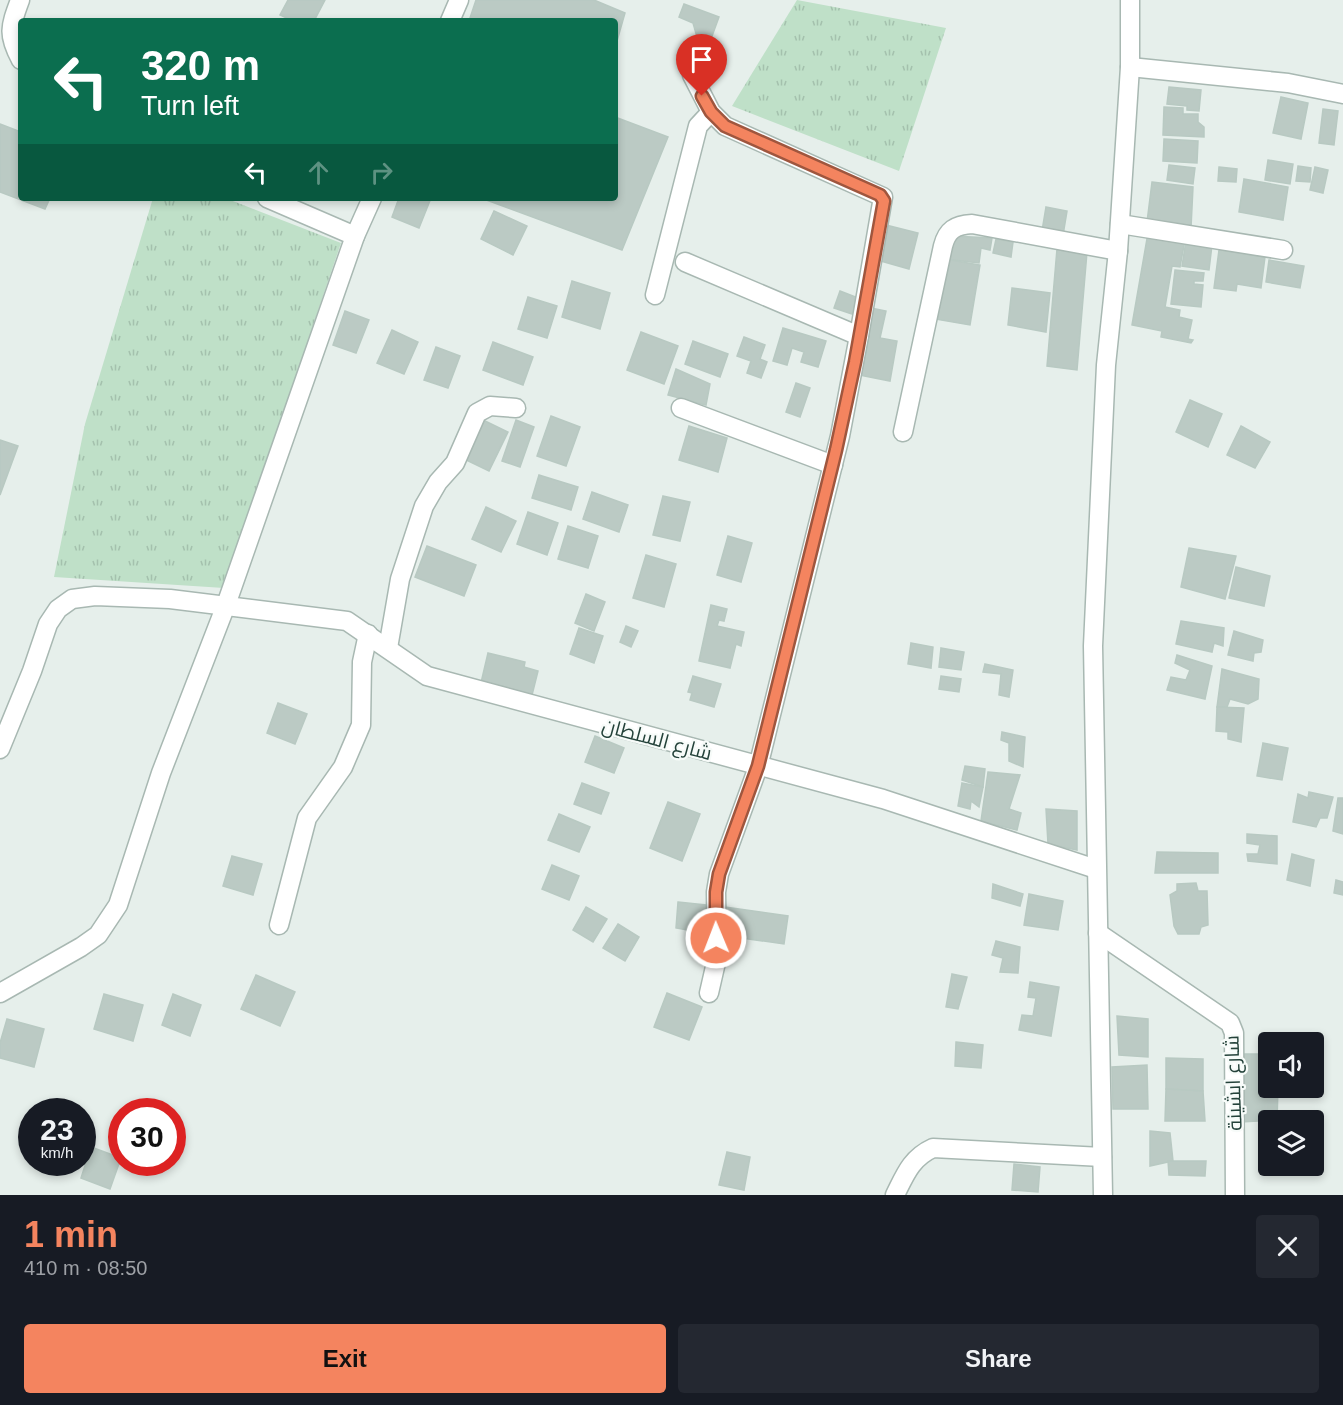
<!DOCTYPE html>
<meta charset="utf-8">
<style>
body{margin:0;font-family:Arial,Cairo,sans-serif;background:#242831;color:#f1f3f6;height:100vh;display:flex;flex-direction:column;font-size:22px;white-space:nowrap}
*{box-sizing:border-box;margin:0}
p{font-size:20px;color:#9ea1a6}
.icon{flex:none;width:33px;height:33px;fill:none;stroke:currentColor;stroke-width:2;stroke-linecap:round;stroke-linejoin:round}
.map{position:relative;height:1195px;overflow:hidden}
.panel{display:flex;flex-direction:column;background:#171b24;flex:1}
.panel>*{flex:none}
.guide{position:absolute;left:18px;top:18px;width:600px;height:183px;border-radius:6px;box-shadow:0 3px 9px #0003;background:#0b6e4f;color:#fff;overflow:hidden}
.controls{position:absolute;left:1258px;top:1032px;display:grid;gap:12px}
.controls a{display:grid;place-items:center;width:66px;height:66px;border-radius:6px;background:#171b24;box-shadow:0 3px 9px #0003;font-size:30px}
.speed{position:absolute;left:18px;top:1098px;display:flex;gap:12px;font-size:30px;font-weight:700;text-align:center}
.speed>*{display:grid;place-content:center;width:78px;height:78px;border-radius:50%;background:#171b24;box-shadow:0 3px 9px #0003;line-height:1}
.speed small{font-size:15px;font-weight:400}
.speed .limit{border:9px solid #d22;background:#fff;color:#111}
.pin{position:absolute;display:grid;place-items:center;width:51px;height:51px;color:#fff;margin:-62px -26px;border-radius:50% 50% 50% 0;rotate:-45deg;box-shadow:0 0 6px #0007}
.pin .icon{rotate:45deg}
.me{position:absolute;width:66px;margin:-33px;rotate:359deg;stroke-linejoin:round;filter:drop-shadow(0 0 4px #0008)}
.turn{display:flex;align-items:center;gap:21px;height:126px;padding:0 24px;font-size:27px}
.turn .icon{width:78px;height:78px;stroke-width:2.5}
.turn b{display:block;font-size:42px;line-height:51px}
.lanes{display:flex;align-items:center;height:57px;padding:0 24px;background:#0003;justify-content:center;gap:30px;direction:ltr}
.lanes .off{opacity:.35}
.round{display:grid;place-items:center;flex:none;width:63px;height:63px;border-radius:6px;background:#242831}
.head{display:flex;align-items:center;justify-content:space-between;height:102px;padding:0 24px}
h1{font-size:36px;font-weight:600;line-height:45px;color:#f4845f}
.action{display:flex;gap:12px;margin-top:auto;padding:12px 24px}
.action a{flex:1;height:69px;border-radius:6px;background:#f4845f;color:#111;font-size:24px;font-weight:600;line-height:69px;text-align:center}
.action a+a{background:#242831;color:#f1f3f6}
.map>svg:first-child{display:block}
</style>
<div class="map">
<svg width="1343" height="1195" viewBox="0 0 1343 1195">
<defs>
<pattern id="grass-tufts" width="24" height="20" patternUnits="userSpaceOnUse" patternTransform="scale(1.5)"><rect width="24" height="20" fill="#bfe0c8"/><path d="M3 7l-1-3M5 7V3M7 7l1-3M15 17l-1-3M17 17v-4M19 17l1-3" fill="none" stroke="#a4c1ad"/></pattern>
</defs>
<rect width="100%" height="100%" fill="#e6efeb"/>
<!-- grass -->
<g fill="url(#grass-tufts)">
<polygon points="797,0 946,28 899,171 732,106"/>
<polygon points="153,198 225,198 341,243 224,588 54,577 85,424"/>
</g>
<!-- building -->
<g fill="#bbcac4" stroke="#b8c9c2" stroke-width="1.5">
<polygon points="288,0 325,0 314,21 293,21 280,15"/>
<polygon points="476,0 594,0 625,13 615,48 615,21 469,21"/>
<polygon points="684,4 719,17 708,47 699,44 693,23 679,17"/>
<polygon points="1169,87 1201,90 1199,111 1187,110 1187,106 1167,104"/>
<polygon points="1281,97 1308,103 1301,139 1273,133"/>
<polygon points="1164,107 1183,108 1183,114 1198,114 1198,122 1204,127 1204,137 1163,135"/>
<polygon points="1323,109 1338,111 1334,145 1319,143"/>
<polygon points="615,117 668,137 622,250 481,198 615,198"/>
<polygon points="0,124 21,132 21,198 50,198 45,209 0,192"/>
<polygon points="1164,139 1198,141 1197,163 1163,161"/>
<polygon points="1268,160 1293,164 1290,184 1265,180"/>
<polygon points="1169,165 1195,168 1193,184 1167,180"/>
<polygon points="1298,166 1311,168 1310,182 1296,181"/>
<polygon points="1219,167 1237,169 1236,182 1218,181"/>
<polygon points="1315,167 1328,170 1323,193 1310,190"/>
<polygon points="1244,179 1288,187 1283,220 1239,212"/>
<polygon points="1152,182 1193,187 1191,228 1147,222"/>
<polygon points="399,198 431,198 419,228 392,217"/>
<polygon points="1046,207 1067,211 1063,235 1042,231"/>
<polygon points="494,211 527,226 513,255 481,239"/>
<polygon points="886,225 918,233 909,269 877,260"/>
<polygon points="1148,233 1185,240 1180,267 1172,266 1165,307 1180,310 1179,317 1192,320 1188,339 1193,340 1191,343 1161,337 1162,331 1132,325"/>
<polygon points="952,236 992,238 990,250 981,248 979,263 945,259"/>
<polygon points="996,239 1013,242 1011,257 993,253"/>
<polygon points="1186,241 1212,245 1209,270 1182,266"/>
<polygon points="1057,249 1087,252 1077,370 1047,366"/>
<polygon points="1219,250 1265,257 1261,288 1237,284 1236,291 1214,288"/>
<polygon points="945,259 980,265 970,325 935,319"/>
<polygon points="1269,260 1304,266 1300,288 1266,282"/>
<polygon points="1175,270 1204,273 1203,281 1194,281 1194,284 1203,285 1201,307 1171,304"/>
<polygon points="572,281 610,293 600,329 562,317"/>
<polygon points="1012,288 1050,293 1046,332 1008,325"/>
<polygon points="840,291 858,298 852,314 834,308"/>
<polygon points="528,297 557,306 547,338 518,329"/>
<polygon points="871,308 886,311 880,338 897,341 890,381 859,375"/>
<polygon points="345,311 369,320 356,353 333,345"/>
<polygon points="783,328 826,341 818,367 801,362 804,352 792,348 787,365 773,361"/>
<polygon points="392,330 418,342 404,374 377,363"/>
<polygon points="641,332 678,346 664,384 627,370"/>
<polygon points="744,337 765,345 760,359 767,362 761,378 747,373 751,361 737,356"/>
<polygon points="693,341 728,354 720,377 685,364"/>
<polygon points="493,342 533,357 523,385 483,370"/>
<polygon points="436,347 460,356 448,388 424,380"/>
<polygon points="676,369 710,384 706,405 668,395"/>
<polygon points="796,383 810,388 800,417 786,412"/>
<polygon points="1190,400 1222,414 1208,447 1176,432"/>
<polygon points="551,416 580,427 566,466 537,456"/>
<polygon points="483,420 508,432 489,471 464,459"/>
<polygon points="516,420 534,427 520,467 502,461"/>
<polygon points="689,426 727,438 718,472 679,460"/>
<polygon points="1241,426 1270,442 1255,468 1227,455"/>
<polygon points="0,440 18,446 0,495"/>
<polygon points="539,475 578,487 571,510 532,498"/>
<polygon points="592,492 628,505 619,532 583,519"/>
<polygon points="663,496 690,502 680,541 653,535"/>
<polygon points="486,507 516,521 501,552 472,539"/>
<polygon points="528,512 558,523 547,555 517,544"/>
<polygon points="568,526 598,536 588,568 558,559"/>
<polygon points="728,536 752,543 741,582 717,575"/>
<polygon points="427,546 476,565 464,596 415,577"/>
<polygon points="1189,548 1236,556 1225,599 1181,587"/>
<polygon points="646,555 676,564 664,607 633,598"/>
<polygon points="1236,567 1270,576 1264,606 1229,598"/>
<polygon points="586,594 605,602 594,631 575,623"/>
<polygon points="711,605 727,609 724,621 719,620 717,626 744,632 741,646 736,644 730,668 699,661"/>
<polygon points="1181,621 1224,628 1223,646 1214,643 1212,652 1176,644"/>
<polygon points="626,626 638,631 631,647 620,642"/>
<polygon points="579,628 603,636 594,663 570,654"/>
<polygon points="1234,631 1263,640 1261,652 1254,653 1253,661 1228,655"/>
<polygon points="911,643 933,647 931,668 908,664"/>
<polygon points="941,648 964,652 961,670 939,667"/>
<polygon points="488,653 525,662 524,667 538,671 531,699 480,687"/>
<polygon points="1177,655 1212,666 1205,699 1167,690 1171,677 1186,680 1190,670 1175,663"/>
<polygon points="985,664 1013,670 1009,697 999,695 1001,674 983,672"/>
<polygon points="1222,669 1259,679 1258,699 1248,704 1230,699 1227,707 1217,707"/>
<polygon points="693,676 721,684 714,707 690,700 692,693 688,692"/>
<polygon points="941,676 961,679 959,692 939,689"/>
<polygon points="278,703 307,714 295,744 267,733"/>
<polygon points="1217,707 1244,708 1241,742 1228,739 1228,732 1216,731"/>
<polygon points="1002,732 1025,737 1023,767 1009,761 1009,743 1001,740"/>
<polygon points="595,736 624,748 614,773 585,762"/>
<polygon points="1263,743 1288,748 1282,780 1257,776"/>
<polygon points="965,766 985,769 983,787 962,780"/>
<polygon points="988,772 1020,775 1009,809 1021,813 1017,830 981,821"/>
<polygon points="582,783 609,793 601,814 574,804"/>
<polygon points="962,783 983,787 979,807 971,801 970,809 958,806"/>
<polygon points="1309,792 1333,797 1327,818 1320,818 1316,827 1293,822 1298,794 1308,798"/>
<polygon points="1338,798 1343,798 1343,834 1333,831"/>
<polygon points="668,802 700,814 682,861 650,848"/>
<polygon points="1046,809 1077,811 1077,850 1048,844"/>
<polygon points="559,814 590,827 579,852 548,840"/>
<polygon points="1247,834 1277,836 1277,864 1248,861 1247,854 1258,854 1260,845 1247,843"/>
<polygon points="1157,852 1218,853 1218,873 1155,873"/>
<polygon points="1292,854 1314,860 1310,886 1287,880"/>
<polygon points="232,856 262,864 253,895 223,886"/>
<polygon points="552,865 579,876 569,900 542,889"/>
<polygon points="1336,880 1343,882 1343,895 1334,893"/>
<polygon points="1196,883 1198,891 1207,891 1208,925 1201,927 1199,934 1178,934 1174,926 1170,895 1177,891 1177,884"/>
<polygon points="993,884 1023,894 1020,906 992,898"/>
<polygon points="1029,894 1063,901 1058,930 1024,925"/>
<polygon points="678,902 706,905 704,933 676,928"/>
<polygon points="586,907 607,919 593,942 573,930"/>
<polygon points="725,907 788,916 784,944 721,935"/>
<polygon points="618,924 639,937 625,961 603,948"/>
<polygon points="996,941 1020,947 1018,973 1000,972 1003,958 992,955"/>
<polygon points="952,974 967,977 958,1009 946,1007"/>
<polygon points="256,975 295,992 280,1026 241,1009"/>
<polygon points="1030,982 1059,987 1051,1036 1019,1030 1022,1015 1033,1016 1036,998 1028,997"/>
<polygon points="667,993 702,1007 689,1040 654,1027"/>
<polygon points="104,994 143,1005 133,1041 94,1029"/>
<polygon points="173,994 201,1005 190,1036 162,1025"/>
<polygon points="1117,1016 1148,1019 1148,1057 1119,1055"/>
<polygon points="7,1019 44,1029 34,1067 0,1058 0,1043"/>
<polygon points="956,1042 983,1045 981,1068 955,1066"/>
<polygon points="1241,1054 1264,1054 1264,1061 1269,1061 1269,1088 1278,1088 1277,1120 1241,1122"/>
<polygon points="1166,1058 1203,1059 1203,1091 1166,1089"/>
<polygon points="1147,1065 1148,1109 1113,1109 1112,1067"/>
<polygon points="1166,1089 1203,1091 1205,1121 1165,1121"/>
<polygon points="1150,1131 1170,1133 1173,1161 1150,1166"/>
<polygon points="91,1147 121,1158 110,1189 81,1178"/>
<polygon points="727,1152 750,1157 744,1190 719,1185"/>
<polygon points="1168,1161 1206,1161 1205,1176 1169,1175"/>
<polygon points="1014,1164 1040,1167 1038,1192 1012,1190"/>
</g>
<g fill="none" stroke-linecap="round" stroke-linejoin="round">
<!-- minor casing -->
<g stroke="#a8b8b2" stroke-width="21">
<g id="minor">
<path d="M20,0C10,27 7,34 21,60"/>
<polyline points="450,21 459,0"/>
<polyline points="1130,67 1288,83 1343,94"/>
<polyline points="692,75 711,112 725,126 883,197 859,336"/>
<polyline points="267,198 355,236"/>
<polyline points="1120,224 1283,250"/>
<polyline points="685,262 859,336 840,436 758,767 719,874 716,892 717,958 709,993"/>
<polyline points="655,295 698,126 711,112"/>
<polyline points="681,408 833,465"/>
<path d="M903,432L943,246C947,230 955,225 972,224L1118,251"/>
<polyline points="388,648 400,579 424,506 438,482 455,463 477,413 490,406 516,408"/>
<polyline points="0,749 32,671 48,624 58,609 72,599 95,596 170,599 347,621 427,676 883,799 1096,869"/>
<polyline points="279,925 307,818 343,767 361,725 362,662 368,634"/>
<polyline points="1098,933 1230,1023 1234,1033 1235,1195"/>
<polyline points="0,993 81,947 98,935 118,905 161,773 226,605 355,236 372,198"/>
<path d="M895,1195C905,1175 911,1158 933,1148L1102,1157"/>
<polyline points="1103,1195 1093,646 1106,365 1118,251 1130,67 1130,0"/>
</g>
</g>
<!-- minor -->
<use href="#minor" stroke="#fff" stroke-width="18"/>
</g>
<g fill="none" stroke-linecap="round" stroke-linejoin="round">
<!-- route casing -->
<g stroke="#9f563e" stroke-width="15">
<polyline id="route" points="702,96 711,112 725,126 880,195 884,201 855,362 836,450 758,766 719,874 716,892 716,938"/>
</g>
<!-- route -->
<use href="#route" stroke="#f4845f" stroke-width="10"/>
</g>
<g text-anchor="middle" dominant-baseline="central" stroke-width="4.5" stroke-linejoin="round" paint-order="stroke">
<!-- street labels -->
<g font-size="20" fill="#24423a" stroke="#f7fbf9">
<text transform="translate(657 739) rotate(15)">شارع السلطان</text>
<text transform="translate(1233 1083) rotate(-92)">شارع ابشينة</text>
</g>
</g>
</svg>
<div class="controls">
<a><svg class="icon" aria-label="sound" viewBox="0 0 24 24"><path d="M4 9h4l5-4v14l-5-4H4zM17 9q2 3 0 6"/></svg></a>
<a><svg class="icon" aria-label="layers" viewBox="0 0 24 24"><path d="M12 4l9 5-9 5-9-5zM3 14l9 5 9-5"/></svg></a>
</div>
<div class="speed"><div>23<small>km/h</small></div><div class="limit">30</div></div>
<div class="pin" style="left:702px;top:96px;background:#d93025"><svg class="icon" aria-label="arrive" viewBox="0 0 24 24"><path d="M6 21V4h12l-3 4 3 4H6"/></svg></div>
<svg class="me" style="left:716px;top:938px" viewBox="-20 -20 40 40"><circle r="17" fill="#f4845f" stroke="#fff" stroke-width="3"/><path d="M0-11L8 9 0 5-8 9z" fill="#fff"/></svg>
<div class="guide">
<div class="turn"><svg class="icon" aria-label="left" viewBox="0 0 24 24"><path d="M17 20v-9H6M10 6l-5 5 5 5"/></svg><div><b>320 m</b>Turn left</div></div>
<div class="lanes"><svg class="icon" aria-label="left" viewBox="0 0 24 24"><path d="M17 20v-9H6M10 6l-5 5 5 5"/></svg><svg class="icon off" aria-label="ahead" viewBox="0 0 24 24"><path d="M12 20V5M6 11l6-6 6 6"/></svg><svg class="icon off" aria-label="right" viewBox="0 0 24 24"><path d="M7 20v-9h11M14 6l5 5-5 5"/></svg></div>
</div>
</div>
<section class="panel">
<div class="head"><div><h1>1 min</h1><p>410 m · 08:50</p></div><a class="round"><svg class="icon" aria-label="close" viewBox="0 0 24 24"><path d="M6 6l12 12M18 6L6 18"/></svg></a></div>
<div class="action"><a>Exit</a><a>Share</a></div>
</section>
